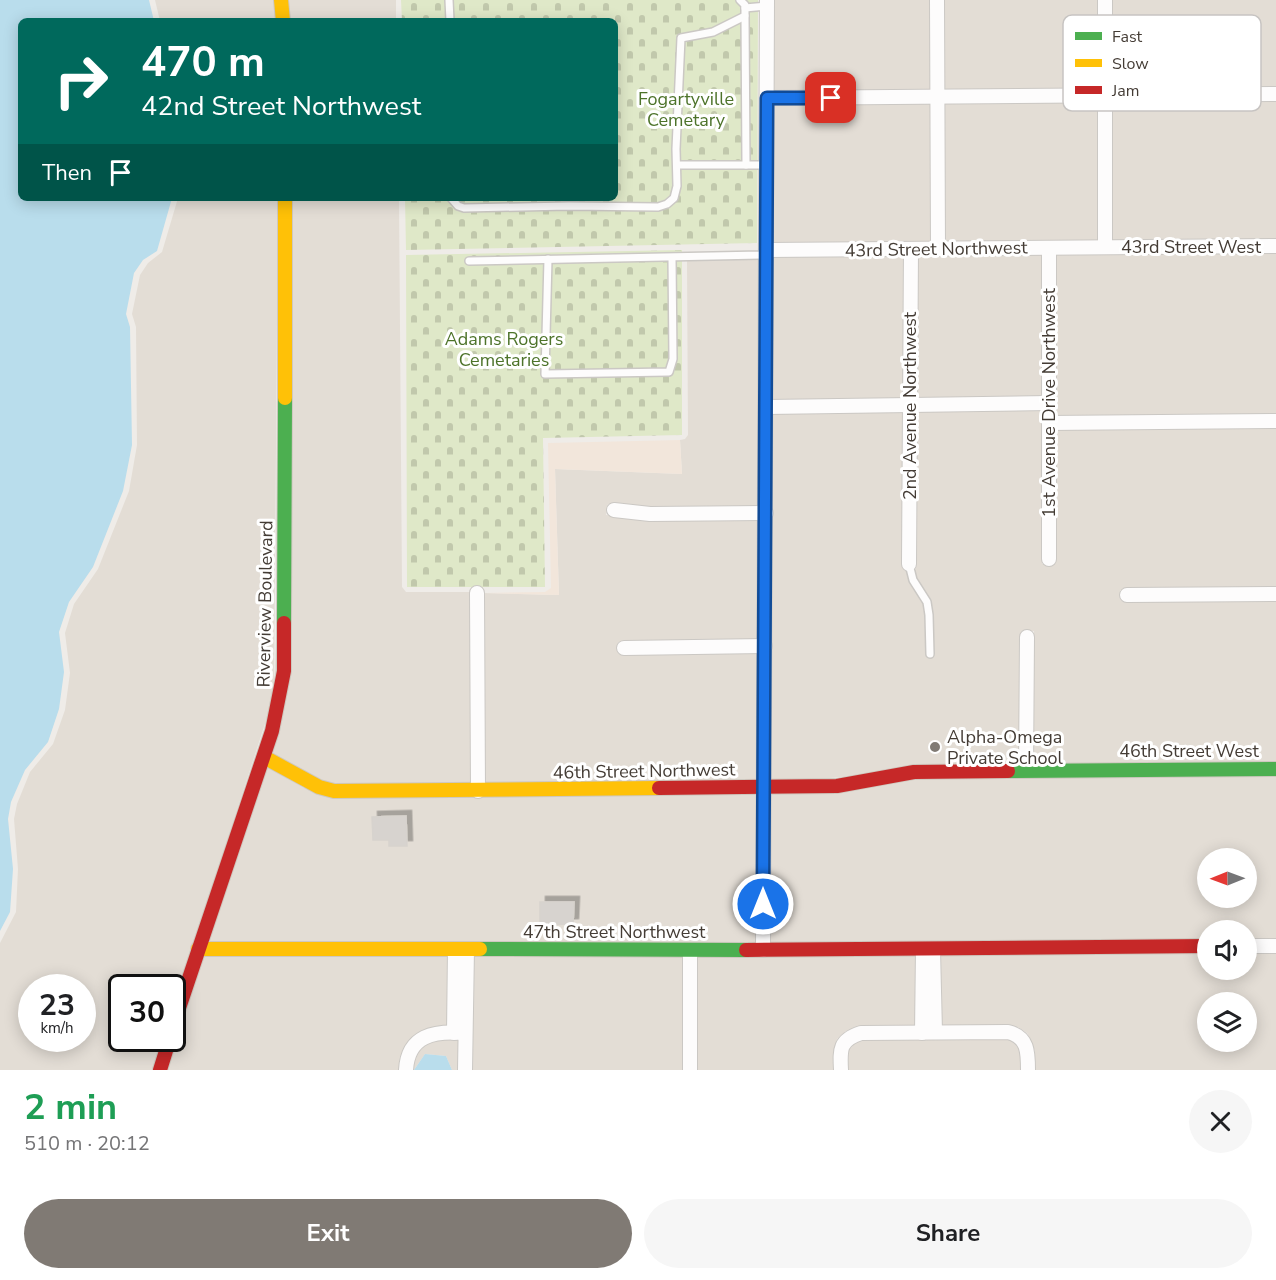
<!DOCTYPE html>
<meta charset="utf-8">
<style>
body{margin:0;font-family:"Nunito Sans",sans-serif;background:#f6f6f6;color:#202124;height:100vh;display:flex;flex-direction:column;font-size:22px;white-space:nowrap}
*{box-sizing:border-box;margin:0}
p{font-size:20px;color:#757577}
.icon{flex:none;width:33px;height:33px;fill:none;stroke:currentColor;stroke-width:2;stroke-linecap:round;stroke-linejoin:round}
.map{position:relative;height:1070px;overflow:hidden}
.details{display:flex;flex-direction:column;background:#fff;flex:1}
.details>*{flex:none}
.top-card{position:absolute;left:18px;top:18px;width:600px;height:183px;border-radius:9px;box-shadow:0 3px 15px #0003;background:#00695c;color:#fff;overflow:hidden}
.needle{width:39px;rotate:269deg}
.tools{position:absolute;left:1197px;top:848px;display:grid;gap:12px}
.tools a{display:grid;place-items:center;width:60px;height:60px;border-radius:50%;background:#fff;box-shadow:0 3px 15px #0003;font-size:30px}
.speed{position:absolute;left:18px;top:974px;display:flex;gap:12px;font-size:30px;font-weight:700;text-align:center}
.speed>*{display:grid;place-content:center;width:78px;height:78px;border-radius:50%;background:#fff;box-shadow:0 3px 15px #0003;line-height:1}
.speed small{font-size:15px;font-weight:400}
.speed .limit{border:3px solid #111;border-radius:9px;background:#fff;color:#111}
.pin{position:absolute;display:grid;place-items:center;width:51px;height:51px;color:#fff;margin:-26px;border-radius:12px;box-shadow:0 3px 9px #0006}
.me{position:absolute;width:66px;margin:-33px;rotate:0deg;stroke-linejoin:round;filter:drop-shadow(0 0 4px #0008)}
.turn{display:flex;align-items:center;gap:21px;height:126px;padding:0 24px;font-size:27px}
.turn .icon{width:78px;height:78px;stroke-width:2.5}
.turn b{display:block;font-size:42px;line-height:51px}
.then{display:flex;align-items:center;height:57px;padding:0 24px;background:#0003;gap:12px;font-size:22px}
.round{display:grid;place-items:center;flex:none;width:63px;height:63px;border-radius:32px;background:#f6f6f6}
.summary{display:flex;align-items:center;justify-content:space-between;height:102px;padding:0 24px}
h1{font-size:36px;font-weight:700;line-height:45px;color:#1e9e55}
.button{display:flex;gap:12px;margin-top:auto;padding:12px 24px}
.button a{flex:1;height:69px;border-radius:36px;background:#807a74;color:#fff;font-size:24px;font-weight:700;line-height:69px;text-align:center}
.button a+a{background:#f6f6f6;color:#202124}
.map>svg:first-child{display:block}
</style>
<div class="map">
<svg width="1276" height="1070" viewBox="0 0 1276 1070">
<defs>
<pattern id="cemetery-stones" width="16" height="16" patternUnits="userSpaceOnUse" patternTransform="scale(1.5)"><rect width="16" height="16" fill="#dfe8c8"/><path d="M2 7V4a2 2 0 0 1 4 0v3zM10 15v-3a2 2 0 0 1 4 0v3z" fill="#c1c8ac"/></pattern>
<filter id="shadow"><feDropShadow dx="5.5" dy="-5.5" stdDeviation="0" flood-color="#0004"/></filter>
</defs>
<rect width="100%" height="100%" fill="#efece8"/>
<!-- residential -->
<g fill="#e3ddd5" fill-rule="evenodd">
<polygon points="155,0 274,0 277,21 160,21"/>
<polygon points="287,0 396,0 396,21 290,21"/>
<polygon points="774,0 931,0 930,91 774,92"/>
<polygon points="944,0 1098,0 1099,90 944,91"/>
<polygon points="1112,0 1276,0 1276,89 1112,90"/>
<polygon points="1276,100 1276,240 1112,241 1112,101"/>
<polygon points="1099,102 1099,241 945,243 944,103"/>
<polygon points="930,103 931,243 774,244 774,104"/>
<path d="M178,198H278L274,696L173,1007L172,987H122V1038H163L153,1070H0V943L16,912L18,869L14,819L17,804L30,772L53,744L65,710L70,673L65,633L74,604L98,569L129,491L137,445L136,327L132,314L140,275L148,263L162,252ZM32,987H82V1038H32Z"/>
<polygon points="291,198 399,198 402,587 406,592 471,592 471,785 326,783 272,755"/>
<polygon points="1276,252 1276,415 1056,417 1056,254"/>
<polygon points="760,254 759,507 651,508 608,504 606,515 650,520 759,519 758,640 618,642 618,654 758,652 757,782 485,785 484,593 559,595 555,469 682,474 680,440 685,439 688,435 687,260"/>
<polygon points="1043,254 1043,398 917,399 918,255"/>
<polygon points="904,255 904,399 773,401 774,256"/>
<polygon points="1043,410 1042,564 1055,564 1056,428 1276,426 1276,588 1120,590 1121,601 1276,600 1276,763 1033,764 1034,631 1021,631 1019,765 771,782 773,413 904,411 903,569 916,570 917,411"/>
<polygon points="267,767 304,788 757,794 757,944 207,943"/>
<path d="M1276,775V940H1247L1246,930H1208L1207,941L770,945V794L896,780ZM1208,858H1246V897H1208Z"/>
<path d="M1207,952L1208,969H1246L1247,952H1276V1070H1035V1051L1031,1041L1027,1033L1018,1027L941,1026L940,956ZM1208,1002H1246V1041H1208Z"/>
<polygon points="203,955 448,955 448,1027 414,1037 404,1049 400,1057 399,1070 167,1070"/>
<polygon points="473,955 683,956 684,1070 472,1070"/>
<polygon points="696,956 916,956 916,1027 846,1031 837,1039 834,1054 834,1070 697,1070"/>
<polygon points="445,1038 459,1039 459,1070 452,1070 446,1056 425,1054 414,1070 412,1070 415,1055 423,1046 428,1043"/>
<polygon points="1007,1038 1017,1042 1021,1053 1022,1070 847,1070 847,1055 850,1046 862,1039"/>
</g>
<!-- commercial -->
<polygon fill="#f2e6db" points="680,440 682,474 555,469 559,595 484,593 545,592 551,588 548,443"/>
<!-- cemetery -->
<g fill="url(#cemetery-stones)">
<polygon points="401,0 758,0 757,243 406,250 405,198 615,198 615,21 402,21"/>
<polygon points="682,250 682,435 543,438 545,587 407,587 406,255"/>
</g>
<!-- water -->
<g fill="#b9ddec">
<polygon points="0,0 149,0 154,21 21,21 21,198 172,198 157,251 143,260 134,273 126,314 130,327 132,445 123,491 93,567 69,602 59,632 64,672 59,709 48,742 25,770 11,802 8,819 13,869 10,912 0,931"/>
<polygon points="425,1054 446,1056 452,1070 414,1070"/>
</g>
<!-- building -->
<g fill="#d7d3cf" stroke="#d7d3ce" stroke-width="1.5" filter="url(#shadow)">
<polygon points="406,816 407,846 389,846 389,840 373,840 372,817"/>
<polygon points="540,902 574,902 573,924 540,925"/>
</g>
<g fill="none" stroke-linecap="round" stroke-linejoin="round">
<!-- lane casing -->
<g stroke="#cbc8c4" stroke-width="10">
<g id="lane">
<polyline points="449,0 450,21"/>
<polyline points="745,8 767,6"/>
<polyline points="745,16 746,165"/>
<polyline points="677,165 767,165"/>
<polyline points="451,198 458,206 464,208 569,206 658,207 667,204 674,198 677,186 676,149 681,38 713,32 745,16 745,5 740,0"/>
<polyline points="548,259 545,374 669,372 673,359 672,258"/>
<polyline points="469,261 761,255 765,252"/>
<polyline points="909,564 913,580 927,602 929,615 930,654"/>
</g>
</g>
<!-- street casing -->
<g stroke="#cbc8c4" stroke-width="16">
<g id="street">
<polyline points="937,0 938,249"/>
<polyline points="1105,0 1105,247"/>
<polyline points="767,98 1276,94"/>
<polyline points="767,250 1276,246"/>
<polyline points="767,407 1049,403"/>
<polyline points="1049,423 1276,421"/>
<polyline points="614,510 650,514 766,513"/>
<polyline points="1049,559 1049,248"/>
<polyline points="909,564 911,249"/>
<polyline points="477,593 478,791"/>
<polyline points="1127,595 1276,594"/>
<polyline points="624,648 765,646"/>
<polyline points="1026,770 1027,637"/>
<polyline points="1246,946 1276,946"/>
<polyline points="690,950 690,1070"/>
<polyline points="763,950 767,0"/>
<polyline points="933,950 935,1032"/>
<polyline points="454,1033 455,950"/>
<polyline points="922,1033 923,950"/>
<path d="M406,1070C408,1035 434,1031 463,1033"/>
<polyline points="465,1070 467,949"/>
<path d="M841,1070C840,1050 839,1040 861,1033L1008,1032C1028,1037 1028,1052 1028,1070"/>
</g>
</g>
<!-- fast casing -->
<g stroke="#cec8bf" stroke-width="16">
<g id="fast">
<polyline points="284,623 285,398"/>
<polyline points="1008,771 1276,769"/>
<polyline points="480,949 746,950"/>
</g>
</g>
<!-- slow casing -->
<g stroke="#cec8bf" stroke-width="16">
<g id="slow">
<polyline points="281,0 283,21"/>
<polyline points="285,398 285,198"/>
<polyline points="264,757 319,787 334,791 659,788"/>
<polyline points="198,949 480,949"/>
</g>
</g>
<!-- jam casing -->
<g stroke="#cec8bf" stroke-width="16">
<g id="jam">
<polyline points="659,788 837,786 914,772 1008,771"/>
<polyline points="746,950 1208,946"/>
<polyline points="172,1029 272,731 284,671 284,623"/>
<polyline points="160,1070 170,1038"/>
</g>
</g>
<!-- lane -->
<use href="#lane" stroke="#fdfcfc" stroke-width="7"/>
<!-- street -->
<use href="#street" stroke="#fdfcfc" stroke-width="14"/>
<!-- fast -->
<use href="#fast" stroke="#4caf50" stroke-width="14"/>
<!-- slow -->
<use href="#slow" stroke="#ffc107" stroke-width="14"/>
<!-- jam -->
<use href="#jam" stroke="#c62828" stroke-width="14"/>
</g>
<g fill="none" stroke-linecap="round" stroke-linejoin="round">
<!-- route casing -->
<g stroke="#114b97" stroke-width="15">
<polyline id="route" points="763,904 767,98 831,98"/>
</g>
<!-- route -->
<use href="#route" stroke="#1a73e8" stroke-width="10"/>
</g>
<!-- markers -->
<circle fill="#807a74" stroke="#fff" stroke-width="2" cx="935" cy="747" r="6"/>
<g text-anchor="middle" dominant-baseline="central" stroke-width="6" stroke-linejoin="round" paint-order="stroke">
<!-- park labels -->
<g font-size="18" fill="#4d732a" stroke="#fff">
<text x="686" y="99">Fogartyville<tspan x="686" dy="21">Cemetary</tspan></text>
<text x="504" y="339">Adams Rogers<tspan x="504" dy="21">Cemetaries</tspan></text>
</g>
<!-- street labels -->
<g font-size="18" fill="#443c35" stroke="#fff">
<text x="1191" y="247">43rd Street West</text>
<text transform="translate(936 249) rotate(-1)">43rd Street Northwest</text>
<text transform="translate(1049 403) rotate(-90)">1st Avenue Drive Northwest</text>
<text transform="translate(910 406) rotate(-90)">2nd Avenue Northwest</text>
<text transform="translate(265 604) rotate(-89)">Riverview Boulevard</text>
<text x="1189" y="751">46th Street West</text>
<text transform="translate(644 771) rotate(-1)">46th Street Northwest</text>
<text x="614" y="932">47th Street Northwest</text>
</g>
<!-- poi labels -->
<g font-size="18" fill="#443c35" stroke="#fff" text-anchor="start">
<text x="947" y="737">Alpha-Omega<tspan x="947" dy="21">Private School</tspan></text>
</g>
</g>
<!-- legend -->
<rect x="1063" y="15" width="198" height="96" rx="9" fill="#fff" stroke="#c7c4c2" stroke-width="1.5"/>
<rect x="1075" y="32" width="27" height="8" fill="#4caf50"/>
<rect x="1075" y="59" width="27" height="8" fill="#ffc107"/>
<rect x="1075" y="86" width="27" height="8" fill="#c62828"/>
<g font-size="16" fill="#443c35">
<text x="1112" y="42">Fast</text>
<text x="1112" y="69">Slow</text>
<text x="1112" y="96">Jam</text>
</g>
</svg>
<div class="tools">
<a><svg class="needle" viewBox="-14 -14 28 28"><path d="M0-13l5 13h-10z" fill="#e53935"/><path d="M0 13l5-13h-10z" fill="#757577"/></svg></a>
<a><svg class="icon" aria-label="sound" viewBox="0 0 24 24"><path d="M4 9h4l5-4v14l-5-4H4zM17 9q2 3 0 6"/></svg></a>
<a><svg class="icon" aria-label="layers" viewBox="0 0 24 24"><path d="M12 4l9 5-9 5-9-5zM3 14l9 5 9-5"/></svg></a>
</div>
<div class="speed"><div>23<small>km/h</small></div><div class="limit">30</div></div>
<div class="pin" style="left:831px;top:98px;background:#d93025"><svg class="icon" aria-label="arrive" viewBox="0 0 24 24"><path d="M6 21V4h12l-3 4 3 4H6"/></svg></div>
<svg class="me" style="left:763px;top:904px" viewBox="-20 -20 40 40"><circle r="17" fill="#1a73e8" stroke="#fff" stroke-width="3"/><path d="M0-11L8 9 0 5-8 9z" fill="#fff"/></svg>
<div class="top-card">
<div class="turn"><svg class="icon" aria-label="right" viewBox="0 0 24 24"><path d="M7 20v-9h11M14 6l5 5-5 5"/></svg><div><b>470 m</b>42nd Street Northwest</div></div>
<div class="then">Then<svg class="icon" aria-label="arrive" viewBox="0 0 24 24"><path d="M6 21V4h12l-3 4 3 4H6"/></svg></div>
</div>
</div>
<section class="details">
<div class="summary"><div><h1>2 min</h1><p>510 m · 20:12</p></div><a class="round"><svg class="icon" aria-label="close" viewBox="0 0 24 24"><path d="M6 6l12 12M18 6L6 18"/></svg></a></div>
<div class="button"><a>Exit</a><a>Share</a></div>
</section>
